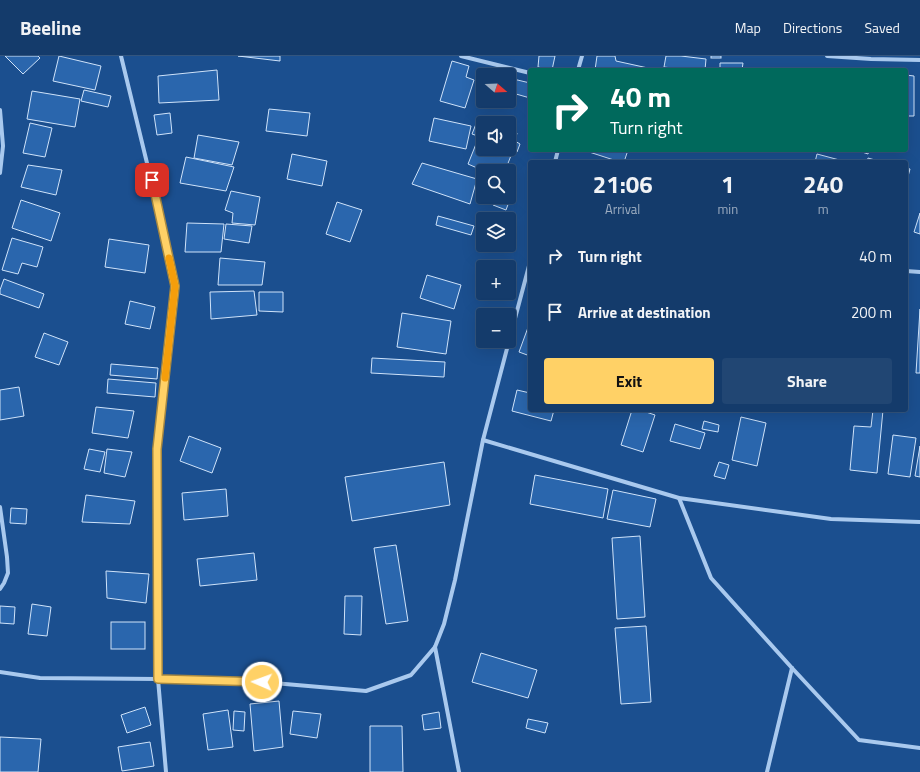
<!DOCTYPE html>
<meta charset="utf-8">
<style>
body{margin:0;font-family:"Titillium Web",sans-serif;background:#214673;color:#f1f3f6;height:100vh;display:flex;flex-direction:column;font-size:15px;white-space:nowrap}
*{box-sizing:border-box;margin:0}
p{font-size:13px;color:#9dadc1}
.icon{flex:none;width:22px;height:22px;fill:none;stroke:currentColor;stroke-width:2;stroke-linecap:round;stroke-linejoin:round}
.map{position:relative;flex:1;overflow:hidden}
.panel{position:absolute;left:528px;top:104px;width:380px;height:252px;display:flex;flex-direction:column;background:#143b6b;border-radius:4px;box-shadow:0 4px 16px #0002,0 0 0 1px #33557e}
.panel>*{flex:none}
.banner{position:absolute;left:528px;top:12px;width:380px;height:84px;border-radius:4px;box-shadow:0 4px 16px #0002,0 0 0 1px #33557e;background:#00695c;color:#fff;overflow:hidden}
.needle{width:26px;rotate:109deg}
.tools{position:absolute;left:476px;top:12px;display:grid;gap:8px}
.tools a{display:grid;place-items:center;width:40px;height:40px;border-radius:4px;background:#143b6b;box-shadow:0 4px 16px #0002,0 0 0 1px #33557e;font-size:20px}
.pin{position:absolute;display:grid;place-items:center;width:34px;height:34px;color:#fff;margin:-17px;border-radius:8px;box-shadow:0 2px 6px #0006}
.me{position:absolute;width:44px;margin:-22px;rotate:272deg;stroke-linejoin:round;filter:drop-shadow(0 0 3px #0008)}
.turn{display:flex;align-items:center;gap:14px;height:84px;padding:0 16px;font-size:18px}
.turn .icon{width:52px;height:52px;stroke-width:2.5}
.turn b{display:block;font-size:28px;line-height:34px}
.eta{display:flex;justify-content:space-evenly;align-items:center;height:68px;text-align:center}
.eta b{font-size:24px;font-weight:700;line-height:28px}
.cta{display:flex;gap:8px;margin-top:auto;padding:8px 16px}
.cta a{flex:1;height:46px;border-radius:4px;background:#ffd166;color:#111;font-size:16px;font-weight:700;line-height:46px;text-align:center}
.cta a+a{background:#214673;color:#f1f3f6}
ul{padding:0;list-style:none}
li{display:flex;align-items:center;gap:12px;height:56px;padding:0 16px}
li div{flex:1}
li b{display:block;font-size:15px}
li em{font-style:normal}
header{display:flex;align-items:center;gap:24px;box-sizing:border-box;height:56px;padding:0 20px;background:#143b6b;border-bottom:1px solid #33557e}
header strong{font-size:19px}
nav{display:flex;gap:22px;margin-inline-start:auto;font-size:14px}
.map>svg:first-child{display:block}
</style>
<header>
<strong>Beeline</strong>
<nav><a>Map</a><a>Directions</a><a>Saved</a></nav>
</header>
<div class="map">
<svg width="920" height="716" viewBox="0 0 920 716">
<rect width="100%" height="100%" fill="#1b4f8f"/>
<!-- building -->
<g fill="#2a66ad" stroke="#cfe3fa">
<polygon points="5,0 38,0 40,2 23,18"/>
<polygon points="59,0 101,10 95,34 53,25"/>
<polygon points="238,0 280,0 280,5"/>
<polygon points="539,0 555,0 552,14 538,11"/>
<polygon points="597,0 615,0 616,5 648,12 648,14 595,14"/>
<polygon points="666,0 681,0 706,3 705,14 688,14 664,11"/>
<rect x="711" y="0" width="10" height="2"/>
<polygon points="452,5 469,10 466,21 474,24 465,52 440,45"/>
<polygon points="720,7 743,7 742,14 720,14"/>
<polygon points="217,14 219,44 159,47 158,20"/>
<polygon points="906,19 914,20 914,60 906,60"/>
<polygon points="509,22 530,27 530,42 509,36"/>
<polygon points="84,34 111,40 108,51 81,45"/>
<polygon points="32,35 80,43 75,71 27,63"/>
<polygon points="269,53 310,57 307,80 266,75"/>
<polygon points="170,57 172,77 157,79 154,59"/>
<polygon points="434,62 471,70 466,93 429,85"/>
<polygon points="478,63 489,67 483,67 483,82 472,78"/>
<polygon points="30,67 52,72 45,101 23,97"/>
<polygon points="509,74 517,77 515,85 520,88 517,96 509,93"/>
<polygon points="198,79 239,86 232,109 194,102"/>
<polygon points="478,83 483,85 483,93 502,93 512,97 505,115 484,115 468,108"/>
<polygon points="583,94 628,94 624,106 620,106"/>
<polygon points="856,94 869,94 868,98"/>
<polygon points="292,98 327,105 322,130 287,123"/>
<polygon points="817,98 847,106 815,106"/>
<polygon points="186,101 234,111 226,135 180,127"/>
<polygon points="868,102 882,106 867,106"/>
<polygon points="422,107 477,123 470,148 412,128"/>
<polygon points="28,109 62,114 56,139 21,131"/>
<polygon points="906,112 910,113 906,128"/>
<polygon points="509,130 514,132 506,154 493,149 496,141 509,141"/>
<polygon points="231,135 260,141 255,169 232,167 233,157 225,154"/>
<polygon points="21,144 60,157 51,185 12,172"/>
<polygon points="337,146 362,154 350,186 326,178"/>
<polygon points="920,157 920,178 914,176"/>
<polygon points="438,160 474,170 471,179 436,169"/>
<polygon points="187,167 224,168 221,196 185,196"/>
<polygon points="226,168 252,170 249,187 224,183"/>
<polygon points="12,182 43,191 37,211 22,207 18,218 2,214"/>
<polygon points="109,183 149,189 145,217 105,211"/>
<polygon points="220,202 265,206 262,229 218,229"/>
<polygon points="427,219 461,229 454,253 420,242"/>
<polygon points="4,223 44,238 39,252 0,238 0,234"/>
<polygon points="254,235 257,259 211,263 210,236"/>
<polygon points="259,236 283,236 283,256 259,255"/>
<polygon points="130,245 155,251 150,273 125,268"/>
<polygon points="920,253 920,317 916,317"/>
<polygon points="402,257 451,265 446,298 397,291"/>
<polygon points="530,266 530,300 519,296"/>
<polygon points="44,277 68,286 59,309 35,301"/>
<polygon points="372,302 445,306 444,321 371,317"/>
<polygon points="111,308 158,312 157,323 110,319"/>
<polygon points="108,323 156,327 155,341 107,337"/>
<polygon points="19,331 24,360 0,364 0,334"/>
<polygon points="517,334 530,337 530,354 554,354 551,365 512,355"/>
<polygon points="96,351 134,355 128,382 92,377"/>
<polygon points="632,354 640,354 655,359 643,396 621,389"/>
<polygon points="873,354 883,354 877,417 850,414 854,370 871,371"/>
<polygon points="741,361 766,367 757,410 732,404"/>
<polygon points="704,365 719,369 718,376 702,373"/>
<polygon points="675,368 705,377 700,393 670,385"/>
<polygon points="893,379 916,382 910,421 888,418"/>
<polygon points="189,380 221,392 212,417 180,405"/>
<polygon points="920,390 920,421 915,420"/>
<polygon points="89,393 105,396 100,416 84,413"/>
<polygon points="107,393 132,396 125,421 104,417"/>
<polygon points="444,406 450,449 352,465 345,421"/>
<polygon points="719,406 729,409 725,423 714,420"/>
<polygon points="535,419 608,433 603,462 530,448"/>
<polygon points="226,433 228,460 184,464 182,437"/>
<polygon points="613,434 656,443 650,471 607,463"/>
<polygon points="86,439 135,445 130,468 82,466"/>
<polygon points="11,452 27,453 26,468 10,467"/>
<polygon points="640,480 645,561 617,563 612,482"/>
<polygon points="396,489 408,565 386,568 374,492"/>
<polygon points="254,497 257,524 200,530 197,503"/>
<polygon points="106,515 149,518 146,547 107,542"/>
<polygon points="345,540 362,540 361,579 344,578"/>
<polygon points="32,548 51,551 47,580 28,578"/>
<polygon points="0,550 15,551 14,568 0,567"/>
<rect x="111" y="566" width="34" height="27"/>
<polygon points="646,570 651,646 621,648 615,572"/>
<polygon points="481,597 537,614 528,642 472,626"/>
<polygon points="279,645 283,691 254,695 250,648"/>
<polygon points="145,651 151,669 127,677 121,659"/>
<polygon points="228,654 233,691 208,694 203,658"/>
<polygon points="234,655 245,656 244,675 233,674"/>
<polygon points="293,655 321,658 317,682 290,678"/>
<polygon points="439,656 441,672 424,674 422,659"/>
<polygon points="528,663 548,667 545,677 526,672"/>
<polygon points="370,670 402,670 403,716 370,716"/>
<polygon points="0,681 41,683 38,716 0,716"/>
<polygon points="150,686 154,710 122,715 118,691"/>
</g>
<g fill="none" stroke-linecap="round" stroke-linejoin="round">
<!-- minor -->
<g stroke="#a9c9ee" stroke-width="4">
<polyline points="121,0 155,140 175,229 157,393 158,623 166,716"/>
<polyline points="461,0 530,17"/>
<polyline points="827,0 871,3 920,4"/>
<polyline points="578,14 582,0"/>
<polyline points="0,54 3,90 0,117"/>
<polyline points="555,106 558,94"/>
<polyline points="906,215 920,216"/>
<polyline points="509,285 530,206"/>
<polyline points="483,384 679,442 831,463 920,466"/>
<polyline points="679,442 711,522 792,612 859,684 920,692"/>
<polyline points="0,451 7,501 8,517 4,527 0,533"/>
<polyline points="435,591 459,716"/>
<polyline points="0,616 40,622 158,623 262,626 366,635 411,619 435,591 444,568 455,524 483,384 509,285"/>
<polyline points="767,716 792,612"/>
</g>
</g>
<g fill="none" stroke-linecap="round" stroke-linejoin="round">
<!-- route casing -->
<g stroke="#a68842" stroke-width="10">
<polyline id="route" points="152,124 175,230 157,393 158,623 262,626"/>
</g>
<!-- route -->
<use href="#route" stroke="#ffd166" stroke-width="7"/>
<!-- slow -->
<polyline stroke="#f59e0b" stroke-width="7" points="165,322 175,230 169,202"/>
</g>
</svg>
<div class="tools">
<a><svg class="needle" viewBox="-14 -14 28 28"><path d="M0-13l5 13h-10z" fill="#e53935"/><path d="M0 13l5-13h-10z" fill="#9dadc1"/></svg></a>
<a><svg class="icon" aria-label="sound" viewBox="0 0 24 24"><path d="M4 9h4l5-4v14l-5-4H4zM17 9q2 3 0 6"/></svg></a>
<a><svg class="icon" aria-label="search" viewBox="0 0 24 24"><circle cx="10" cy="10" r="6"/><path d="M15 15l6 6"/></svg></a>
<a><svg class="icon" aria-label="layers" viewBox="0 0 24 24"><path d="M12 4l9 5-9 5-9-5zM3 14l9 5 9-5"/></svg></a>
<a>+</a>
<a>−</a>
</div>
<div class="pin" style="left:152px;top:124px;background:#d93025"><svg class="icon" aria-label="arrive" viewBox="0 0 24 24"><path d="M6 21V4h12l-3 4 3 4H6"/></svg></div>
<svg class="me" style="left:262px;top:626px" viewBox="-20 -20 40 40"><circle r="17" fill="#ffd166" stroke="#fff" stroke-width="3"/><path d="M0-11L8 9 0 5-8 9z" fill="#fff"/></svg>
<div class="banner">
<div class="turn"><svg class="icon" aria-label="right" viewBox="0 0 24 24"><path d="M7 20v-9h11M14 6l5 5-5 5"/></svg><div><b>40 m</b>Turn right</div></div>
</div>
<section class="panel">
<div class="eta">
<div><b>21:06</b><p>Arrival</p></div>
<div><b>1</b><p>min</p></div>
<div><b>240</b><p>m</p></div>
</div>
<ul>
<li><svg class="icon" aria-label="right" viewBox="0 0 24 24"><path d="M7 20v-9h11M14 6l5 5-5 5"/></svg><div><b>Turn right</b></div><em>40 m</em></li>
<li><svg class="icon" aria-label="arrive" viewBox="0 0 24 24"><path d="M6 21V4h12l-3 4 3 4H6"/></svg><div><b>Arrive at destination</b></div><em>200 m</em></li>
</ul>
<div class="cta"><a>Exit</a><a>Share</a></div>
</section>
</div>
